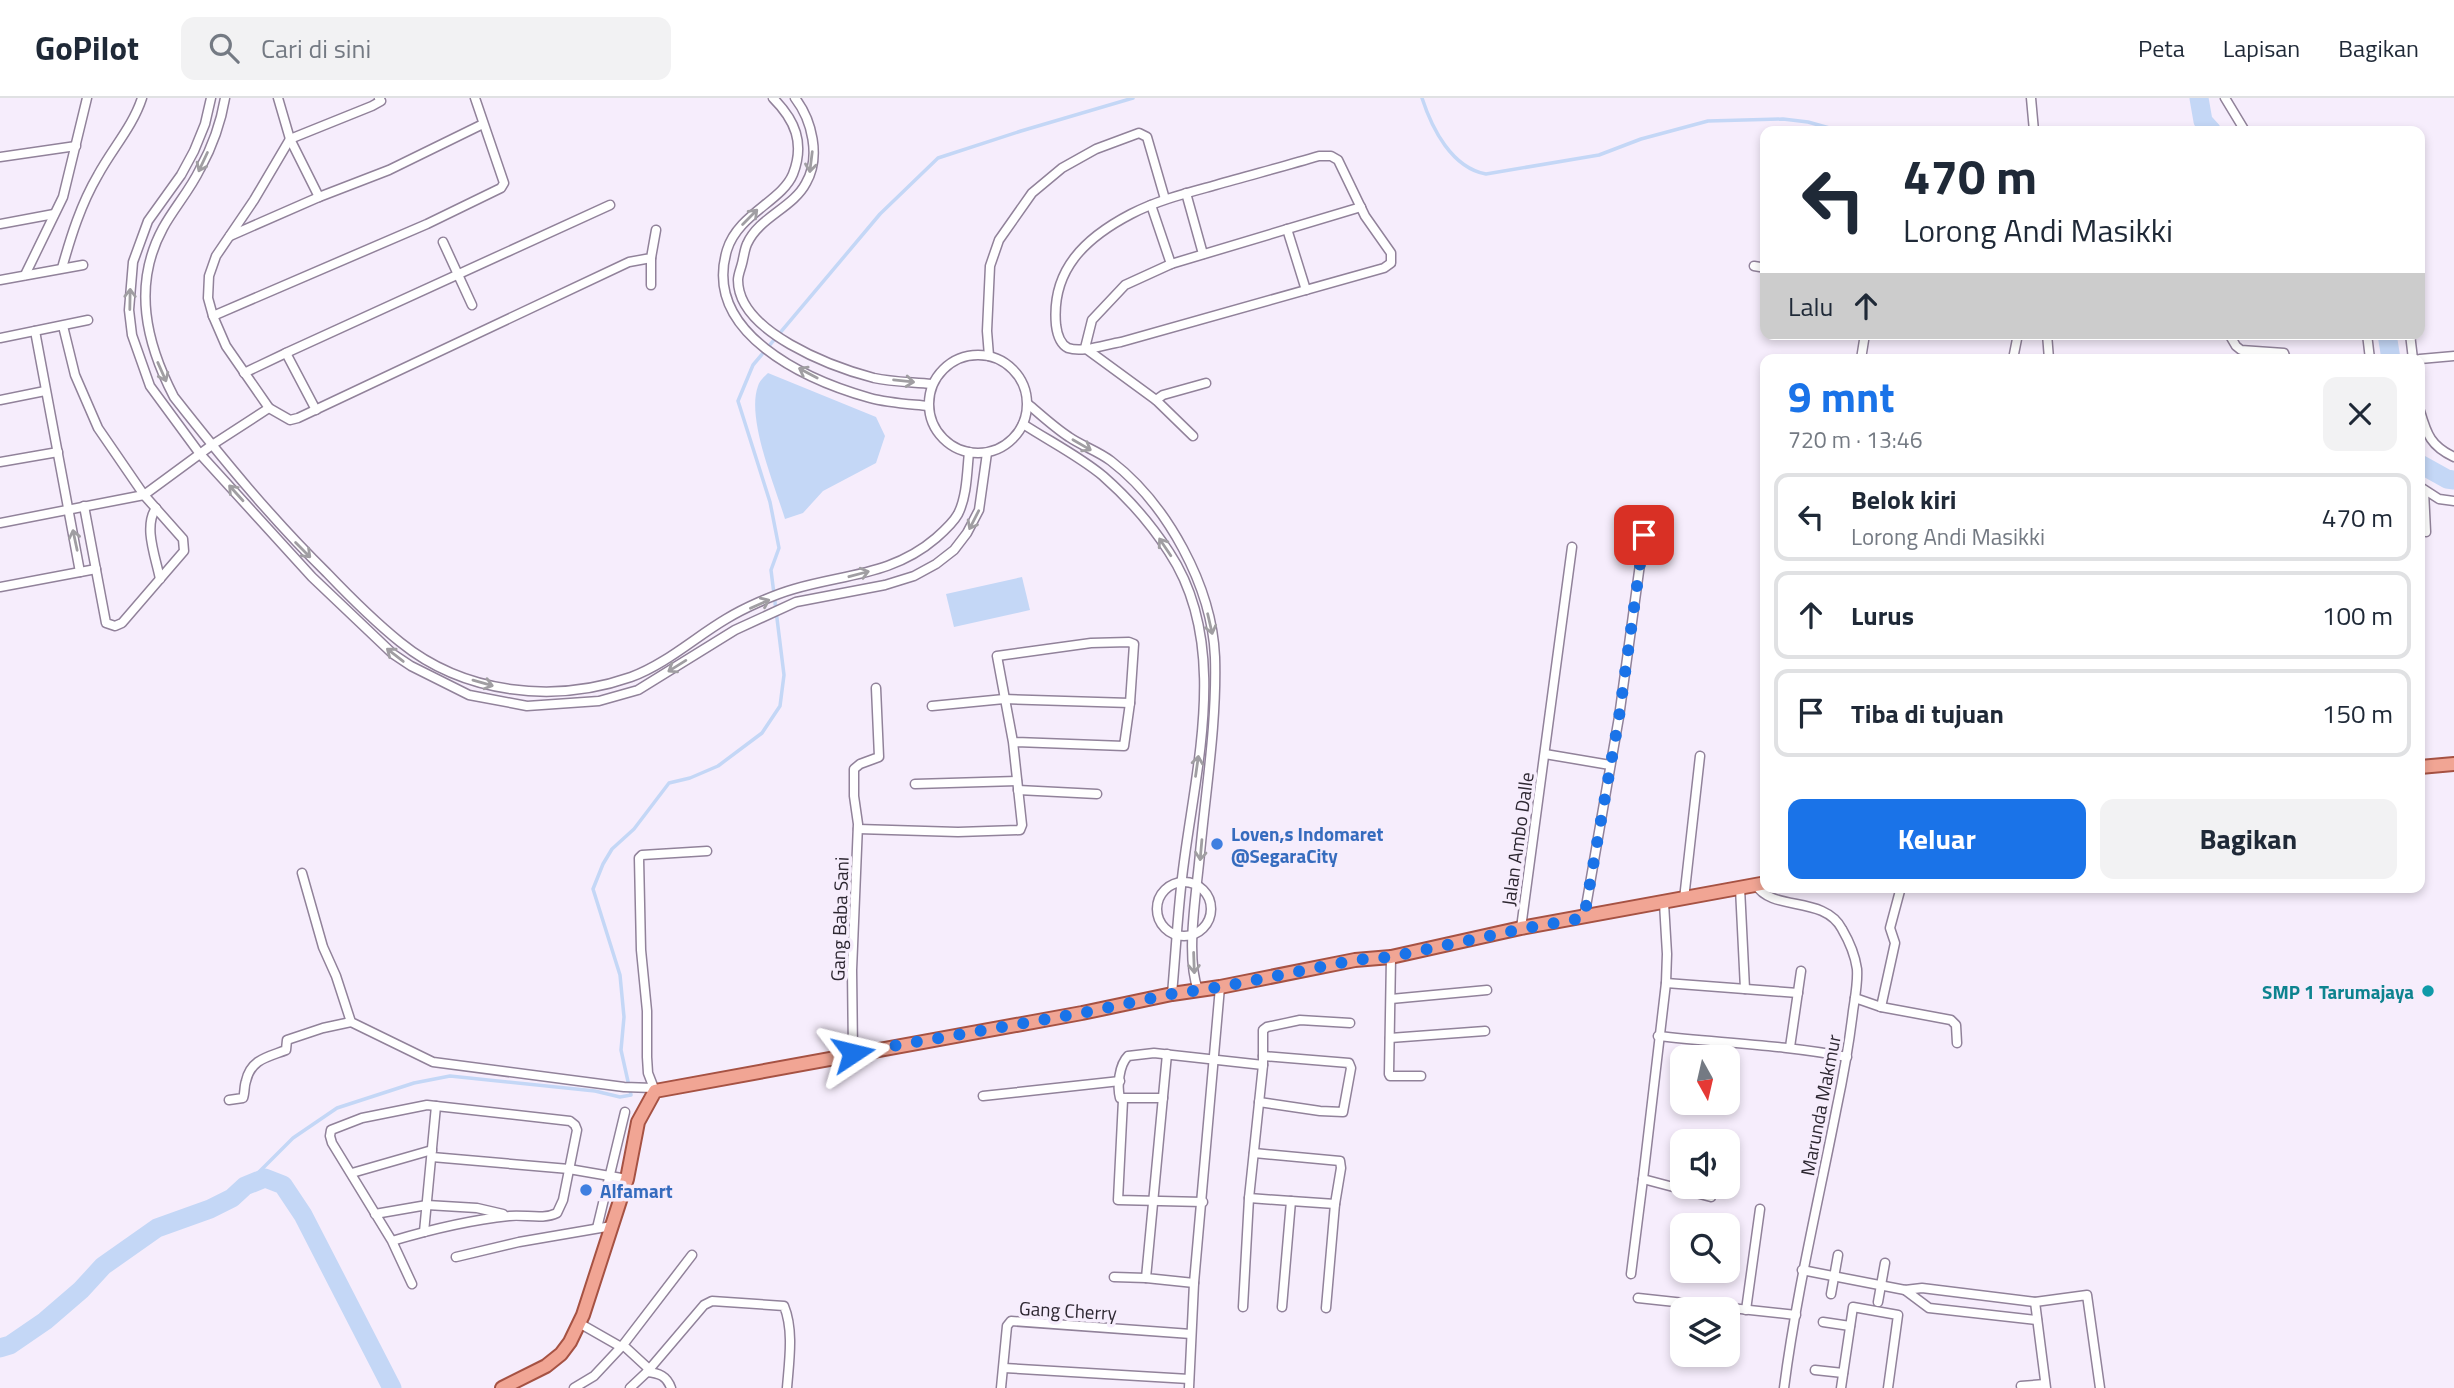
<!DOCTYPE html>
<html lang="id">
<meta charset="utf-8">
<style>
body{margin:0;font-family:"Titillium Web",sans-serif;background:#f2f2f3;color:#1f2937;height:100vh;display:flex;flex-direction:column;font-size:26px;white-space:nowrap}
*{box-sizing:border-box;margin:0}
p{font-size:23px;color:#747a83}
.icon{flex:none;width:38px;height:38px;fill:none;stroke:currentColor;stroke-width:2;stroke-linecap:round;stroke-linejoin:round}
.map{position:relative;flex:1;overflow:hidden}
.details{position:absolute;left:1760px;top:256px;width:665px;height:539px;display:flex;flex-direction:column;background:#fff;border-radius:14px;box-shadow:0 4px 10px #0003}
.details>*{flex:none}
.banner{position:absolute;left:1760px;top:28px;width:665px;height:214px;border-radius:14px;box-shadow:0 4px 10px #0003;background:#fff;color:#1f2937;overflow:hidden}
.needle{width:46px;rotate:172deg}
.fabs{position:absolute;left:1670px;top:947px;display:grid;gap:14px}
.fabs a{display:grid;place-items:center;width:70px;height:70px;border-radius:14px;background:#fff;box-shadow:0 4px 10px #0003;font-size:35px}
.pin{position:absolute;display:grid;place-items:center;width:60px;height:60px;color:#fff;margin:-30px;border-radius:14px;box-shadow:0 4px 10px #0006}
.me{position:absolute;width:77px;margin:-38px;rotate:80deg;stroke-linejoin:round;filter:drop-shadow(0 0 5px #0008)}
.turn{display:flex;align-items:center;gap:24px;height:147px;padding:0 28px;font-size:32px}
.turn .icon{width:91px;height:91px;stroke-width:2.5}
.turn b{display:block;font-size:49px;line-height:60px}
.then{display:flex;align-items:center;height:66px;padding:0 28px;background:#0003;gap:14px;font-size:26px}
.round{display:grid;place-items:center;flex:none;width:74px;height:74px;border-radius:14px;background:#f2f2f3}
.head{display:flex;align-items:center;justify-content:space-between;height:119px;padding:0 28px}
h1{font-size:42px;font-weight:700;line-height:52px;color:#1a73e8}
.primary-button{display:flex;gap:14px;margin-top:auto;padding:14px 28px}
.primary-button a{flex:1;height:80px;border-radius:14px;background:#1a73e8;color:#fff;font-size:28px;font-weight:700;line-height:80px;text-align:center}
.primary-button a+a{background:#f2f2f3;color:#1f2937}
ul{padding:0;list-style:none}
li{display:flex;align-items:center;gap:21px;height:88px;margin:0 14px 10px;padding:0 14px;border:4px solid #e0e1e3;border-radius:14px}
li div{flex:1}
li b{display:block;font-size:26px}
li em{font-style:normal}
header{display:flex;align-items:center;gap:42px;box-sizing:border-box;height:98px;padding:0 35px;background:#fff;border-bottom:2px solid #e0e1e3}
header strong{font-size:33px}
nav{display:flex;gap:38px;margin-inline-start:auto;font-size:24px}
.search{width:490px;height:63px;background:#f2f2f3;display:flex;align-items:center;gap:18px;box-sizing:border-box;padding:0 24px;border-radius:14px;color:#747a83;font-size:26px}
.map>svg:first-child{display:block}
</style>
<header>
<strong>GoPilot</strong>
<div class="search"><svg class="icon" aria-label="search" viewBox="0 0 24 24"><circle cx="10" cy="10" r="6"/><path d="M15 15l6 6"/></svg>Cari di sini</div>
<nav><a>Peta</a><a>Lapisan</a><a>Bagikan</a></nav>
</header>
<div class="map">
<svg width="2454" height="1290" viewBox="0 0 2454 1290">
<rect width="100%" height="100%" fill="#f6edfc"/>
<!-- water -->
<g fill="#c4d7f6">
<path d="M768,275L876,319L885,338L876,365L823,393L803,415L785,421C775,388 746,320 758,288C759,283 765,278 768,275Z"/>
<polygon points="1022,479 1030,512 954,529 946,496"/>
</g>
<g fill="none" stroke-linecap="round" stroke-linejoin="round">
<!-- stream -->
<g stroke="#c4d7f6" stroke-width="3.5">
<path d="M1422,0C1432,31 1452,70 1486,76L1599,57L1641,41L1708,23L1783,21L1808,24L1840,33"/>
<polyline points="245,1088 293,1040 337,1010 414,985 450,978 595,993 620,999 631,997 621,952 624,919 620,877 593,791 603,766 612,751 634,731 669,685 690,680 718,668 762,635 780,608 784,577 771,472 779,450 770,404 738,303 753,267 880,116 938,60 1021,33 1133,0"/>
</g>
<!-- river -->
<g stroke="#c4d7f6" stroke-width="19">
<polyline points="2199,0 2203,23 2212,33"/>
<polyline points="2387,236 2391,261"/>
<polyline points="2420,366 2447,381 2454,382"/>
<polyline points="0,1250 10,1247 45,1223 81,1192 103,1168 157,1130 210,1111 232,1100 245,1088 265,1080 283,1087 303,1117 392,1290"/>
</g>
<!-- minor casing -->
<g stroke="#91829a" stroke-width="11">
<g id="minor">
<polyline points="211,0 205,26 194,53 181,77 148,123 133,164 129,212 132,237 150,288 200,356 312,479 393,556 411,568 469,597 527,608 599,603 638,592 735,532 796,504 885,487 914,478 936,466 954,452 967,435 979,412 987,355"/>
<path d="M225,0C221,24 212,49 200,71C190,92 174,110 163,130C132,187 146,245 174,299C222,360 271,420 327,475C350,499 374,523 400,544C464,596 554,606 631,579C666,566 694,540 726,521C744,510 773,497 794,491C845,476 893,477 936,440C944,433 953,425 958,416C967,398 967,374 969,354"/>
<polyline points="278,0 290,41 319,99"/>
<path d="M773,0C795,22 805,45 793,76C782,103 738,116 727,152C702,235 806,282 870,300C888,305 909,306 928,308"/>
<path d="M795,0C812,22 821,59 806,85C793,110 759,119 747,146C745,150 744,157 743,161C742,168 738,176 738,182C738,234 832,269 874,280C892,284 913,284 932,286"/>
<polyline points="2031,0 2034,33"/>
<polyline points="2225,0 2245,33"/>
<path d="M1319,58H1331L1338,62L1365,118L1391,155V165L1384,170L1121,244C1107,246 1083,255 1068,250C1060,246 1057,235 1056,227C1051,172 1085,140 1131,116C1158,102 1187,95 1216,87C1251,77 1285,68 1319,58Z"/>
<polyline points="0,59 76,48"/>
<polyline points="1186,95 1203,156"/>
<polyline points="1151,107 1171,166"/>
<polyline points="0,126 54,116"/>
<polyline points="1287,131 1306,192"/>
<polyline points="230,138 319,99 389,72 483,26"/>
<polyline points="443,144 472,207"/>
<polyline points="1754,168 1766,170"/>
<path d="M62,170C71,138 81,106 98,77C112,51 133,28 142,0"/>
<polyline points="25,177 63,99 87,0"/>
<polyline points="0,182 83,167"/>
<polyline points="651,187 651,160"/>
<polyline points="213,218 427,126 501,90 504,85 475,0"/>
<polyline points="63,228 75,277 98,330 144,397 183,441 184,453 122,525 115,528 106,525 84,408"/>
<polyline points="35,233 80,474"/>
<polyline points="2047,236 2049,261"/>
<polyline points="2229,236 2236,248 2241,252 2284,255 2286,261"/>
<polyline points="2367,236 2370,261"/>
<polyline points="2410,236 2413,261"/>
<polyline points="0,240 88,222"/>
<polyline points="286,255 610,107"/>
<circle cx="978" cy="306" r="49"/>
<polyline points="989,258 987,233 990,168 999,142 1032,95 1062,70 1096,51 1139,35 1147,39 1165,101"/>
<polyline points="1861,261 1865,236"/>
<polyline points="2013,261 2018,236"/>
<polyline points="2420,261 2454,258"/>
<polyline points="244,275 286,255 316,312"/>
<polyline points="0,302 45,293"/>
<polyline points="1156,302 1163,297 1206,285"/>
<path d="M1028,306C1041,317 1055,330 1069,339C1082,348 1098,353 1111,363C1167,406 1212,488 1215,559C1217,624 1206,690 1200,755C1197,792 1185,858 1198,892"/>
<polyline points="269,310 226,248 213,218 208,200 209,178 216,158 254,102 290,41 372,8 381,3 379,0"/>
<path d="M2420,313C2427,337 2431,348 2454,359"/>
<path d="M1023,326C1049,343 1079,358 1103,378C1128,400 1151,426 1169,454C1229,544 1197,664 1184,764C1178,807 1176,852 1172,896"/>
<polyline points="1193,338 1156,302 1085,250 1092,222 1125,187 1171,166 1361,109"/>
<polyline points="0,364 58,354"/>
<polyline points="2422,390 2439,401 2454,403"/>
<polyline points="2424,393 2426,434"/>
<path d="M156,410C143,429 156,460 160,481"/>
<polyline points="0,425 144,397 212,347 269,310 290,322 298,320 629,164 651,160 656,132"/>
<polyline points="0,489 96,471"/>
<polyline points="932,608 1004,601 1130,605"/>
<polyline points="1545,656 1610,667"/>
<polyline points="915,686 1017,683"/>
<polyline points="1018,692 1097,696"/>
<polyline points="858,731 958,734 1020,732 1022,727 1013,644 997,558 1091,545 1129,544 1134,546 1130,605 1124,648 1013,644"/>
<polyline points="302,775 323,849 336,878 351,924 433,964 624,989 653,990"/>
<circle cx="1184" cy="811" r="27"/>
<path d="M1756,787C1772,814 1824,797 1842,831C1849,843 1855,857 1857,871C1858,885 1855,899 1853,913C1849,947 1843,980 1836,1013C1818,1105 1796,1197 1784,1290"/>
<polyline points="1740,790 1745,891"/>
<polyline points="1684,801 1700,658"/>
<polyline points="1664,805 1667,856 1666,885 1643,1081 1711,1099"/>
<polyline points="1584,820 1619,619 1644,437"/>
<polyline points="1521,830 1572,449"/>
<polyline points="1391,859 1389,976 1390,978 1421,978"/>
<polyline points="1666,885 1798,895"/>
<polyline points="1855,900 1881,909 1951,922 1956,927 1957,945"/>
<polyline points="1391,901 1487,892"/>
<polyline points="1881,909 1895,845 1890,830 1901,789"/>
<path d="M1658,938C1721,945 1785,947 1847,959"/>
<polyline points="1390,940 1485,933"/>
<polyline points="1790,949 1801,873"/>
<polyline points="853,955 852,872 858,726 854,698 854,671 860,666 879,659 876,590"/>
<polyline points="1167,956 1146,1180 1194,1185"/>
<polyline points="655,993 648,975 647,959 647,913 641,852 639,760 642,757 707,753"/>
<polyline points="983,998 1120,983"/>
<path d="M1163,1000H1120C1117,988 1119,967 1128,958L1154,955L1263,967"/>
<path d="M229,1002L243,1000C245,995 244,988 246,983C251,961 268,959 286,952L287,942L323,930L351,924"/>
<polyline points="1123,1002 1118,1102 1203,1104"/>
<polyline points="1259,1004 1320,1013 1343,1014 1351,970 1349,965 1263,958"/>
<polyline points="1254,1055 1340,1063 1341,1070 1335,1106"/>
<polyline points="432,1059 569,1071 627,1081"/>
<polyline points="352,1075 432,1052"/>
<polyline points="1249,1100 1291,1103 1282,1209"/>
<polyline points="1291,1103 1335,1106 1326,1210"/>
<polyline points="375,1116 427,1107 477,1110 503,1116"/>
<polyline points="597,1130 625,1014"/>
<polyline points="424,1134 436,1008"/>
<path d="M392,1143C429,1132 470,1122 509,1118C524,1116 543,1122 557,1115L563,1102L577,1032L575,1027L570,1023L427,1007L362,1020L331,1032L330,1038L332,1045L392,1143L412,1186"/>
<polyline points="456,1159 519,1144 612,1128"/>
<polyline points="1802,1172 1905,1192 1922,1190 2035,1204 2087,1197 2100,1290"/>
<polyline points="1631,1176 1643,1081"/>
<polyline points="1114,1179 1146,1180"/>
<polyline points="1905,1192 1929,1210 2037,1222"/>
<polyline points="1831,1196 1838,1157"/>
<polyline points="1638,1200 1796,1217"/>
<polyline points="1878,1204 1885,1165"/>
<polyline points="2035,1204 2046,1290"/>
<polyline points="1243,1209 1249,1100 1263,967 1263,932 1267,929 1300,922 1350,925"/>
<polyline points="1746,1212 1760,1111"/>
<polyline points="1823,1224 1850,1228"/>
<polyline points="579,1225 621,1249"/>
<polyline points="1004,1270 1189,1281"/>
<polyline points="649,1271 623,1247 692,1157"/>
<polyline points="1815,1272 1843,1275"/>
<path d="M647,1274C659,1275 667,1278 671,1290"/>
<polyline points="2021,1288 2045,1286"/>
<polyline points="574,1290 594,1278 623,1247"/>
<path d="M630,1290L647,1274L704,1207L712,1203L784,1208C794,1232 789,1264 787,1290"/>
<polyline points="1001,1290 1007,1228 1011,1223 1191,1236"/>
<polyline points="1189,1290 1194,1185 1220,889"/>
<polyline points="1841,1290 1853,1209 1898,1217 1888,1290"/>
</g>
</g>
<!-- primary casing -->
<g stroke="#a65243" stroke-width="16">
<g id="primary">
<polyline points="2420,669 2454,666"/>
<polyline points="502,1290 546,1268 561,1256 570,1244 583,1217 627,1081 638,1024 655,993 1082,915 1172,896 1220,889 1355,862 1391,859 1521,830 1766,785"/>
</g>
</g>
<!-- minor -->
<use href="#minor" stroke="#fff" stroke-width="8"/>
<!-- primary -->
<use href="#primary" stroke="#f1a594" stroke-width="12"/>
</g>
<!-- one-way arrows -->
<defs><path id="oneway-shaft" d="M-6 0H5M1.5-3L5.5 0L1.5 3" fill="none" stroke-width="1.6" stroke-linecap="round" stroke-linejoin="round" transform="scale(1.75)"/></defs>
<g stroke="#a09ea2">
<use href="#oneway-shaft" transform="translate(203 64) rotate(115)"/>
<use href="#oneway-shaft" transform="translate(811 64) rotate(97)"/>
<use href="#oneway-shaft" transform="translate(750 119) rotate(-45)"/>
<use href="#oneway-shaft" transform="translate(130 201) rotate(-89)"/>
<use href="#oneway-shaft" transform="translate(162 274) rotate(66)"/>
<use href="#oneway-shaft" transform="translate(808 275) rotate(-152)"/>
<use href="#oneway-shaft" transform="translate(904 283) rotate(6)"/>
<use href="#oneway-shaft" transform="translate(1082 347) rotate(30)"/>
<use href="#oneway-shaft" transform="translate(236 395) rotate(-132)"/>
<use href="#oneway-shaft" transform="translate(974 422) rotate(117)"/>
<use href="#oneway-shaft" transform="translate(75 442) rotate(-102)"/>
<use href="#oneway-shaft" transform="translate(1165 449) rotate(-124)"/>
<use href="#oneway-shaft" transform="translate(303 452) rotate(45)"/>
<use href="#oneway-shaft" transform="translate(859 476) rotate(-15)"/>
<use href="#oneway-shaft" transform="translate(760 506) rotate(-24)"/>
<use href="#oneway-shaft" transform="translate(1210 526) rotate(77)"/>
<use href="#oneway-shaft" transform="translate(395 557) rotate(-142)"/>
<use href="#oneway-shaft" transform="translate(677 568) rotate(148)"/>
<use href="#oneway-shaft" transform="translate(483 585) rotate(16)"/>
<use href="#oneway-shaft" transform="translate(1197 668) rotate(-82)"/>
<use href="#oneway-shaft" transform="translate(1201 752) rotate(95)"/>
<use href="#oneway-shaft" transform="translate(1194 865) rotate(88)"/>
</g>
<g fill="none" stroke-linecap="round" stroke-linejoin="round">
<!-- route -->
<polyline stroke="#1a73e8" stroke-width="12" stroke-dasharray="0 21.6" points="853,955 1082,915 1172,896 1220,889 1355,862 1391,859 1521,831 1584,820 1619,619 1644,437"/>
</g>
<!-- markers -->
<g fill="#3f7fe0" stroke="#f6edfc" stroke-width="2.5">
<circle cx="1217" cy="746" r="7"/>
<circle cx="586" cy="1092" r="7"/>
</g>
<circle fill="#0f9aa8" stroke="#f6edfc" stroke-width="2.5" cx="2428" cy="893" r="7"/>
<g text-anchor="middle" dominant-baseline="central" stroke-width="7" stroke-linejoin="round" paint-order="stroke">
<!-- shop labels -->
<g font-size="19" font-weight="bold" fill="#366cbe" stroke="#f6edfc" text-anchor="start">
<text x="1231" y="735">Loven,s Indomaret<tspan x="1231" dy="22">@SegaraCity</tspan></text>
<text x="600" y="1092">Alfamart</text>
</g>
<!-- street labels -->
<g font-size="19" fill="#2d2731" stroke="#f6edfc">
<text transform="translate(1517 741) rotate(-82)">Jalan Ambo Dalle</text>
<text transform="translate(839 821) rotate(-88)">Gang Baba Sani</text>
<text transform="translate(1820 1007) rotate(-79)">Marunda Makmur</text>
<text transform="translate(1068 1212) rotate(3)">Gang Cherry</text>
</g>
<!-- culture labels -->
<g font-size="19" font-weight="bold" fill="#0d838f" stroke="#f6edfc" text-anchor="end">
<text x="2414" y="893">SMP 1 Tarumajaya</text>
</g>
</g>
</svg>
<div class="fabs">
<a><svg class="needle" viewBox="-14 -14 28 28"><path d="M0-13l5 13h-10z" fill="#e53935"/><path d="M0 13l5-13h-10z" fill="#747a83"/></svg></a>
<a><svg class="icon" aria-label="sound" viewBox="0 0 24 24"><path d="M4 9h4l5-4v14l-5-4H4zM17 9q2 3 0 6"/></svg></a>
<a><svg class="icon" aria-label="search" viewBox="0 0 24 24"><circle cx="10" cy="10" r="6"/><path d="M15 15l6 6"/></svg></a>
<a><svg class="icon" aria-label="layers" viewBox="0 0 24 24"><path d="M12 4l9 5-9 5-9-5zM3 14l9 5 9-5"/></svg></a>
</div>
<div class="pin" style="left:1644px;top:437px;background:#d93025"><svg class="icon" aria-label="arrive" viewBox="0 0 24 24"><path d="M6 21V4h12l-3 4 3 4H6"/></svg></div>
<svg class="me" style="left:853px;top:955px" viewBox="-20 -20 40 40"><path d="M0-17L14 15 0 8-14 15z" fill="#1a73e8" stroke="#fff" stroke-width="4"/></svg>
<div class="banner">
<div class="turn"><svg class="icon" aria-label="left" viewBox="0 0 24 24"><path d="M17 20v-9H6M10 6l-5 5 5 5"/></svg><div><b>470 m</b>Lorong Andi Masikki</div></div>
<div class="then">Lalu<svg class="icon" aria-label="ahead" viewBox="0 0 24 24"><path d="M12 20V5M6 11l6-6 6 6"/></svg></div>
</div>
<section class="details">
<div class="head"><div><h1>9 mnt</h1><p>720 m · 13:46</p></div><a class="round"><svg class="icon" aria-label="close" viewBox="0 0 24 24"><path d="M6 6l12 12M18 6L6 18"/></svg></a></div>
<ul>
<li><svg class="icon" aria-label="left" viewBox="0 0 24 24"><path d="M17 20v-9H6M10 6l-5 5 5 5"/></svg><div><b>Belok kiri</b><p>Lorong Andi Masikki</p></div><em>470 m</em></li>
<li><svg class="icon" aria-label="ahead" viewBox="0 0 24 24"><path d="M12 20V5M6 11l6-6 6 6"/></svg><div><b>Lurus</b></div><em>100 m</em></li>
<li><svg class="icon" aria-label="arrive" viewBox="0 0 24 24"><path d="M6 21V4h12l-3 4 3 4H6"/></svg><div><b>Tiba di tujuan</b></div><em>150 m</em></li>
</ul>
<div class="primary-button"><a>Keluar</a><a>Bagikan</a></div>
</section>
</div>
